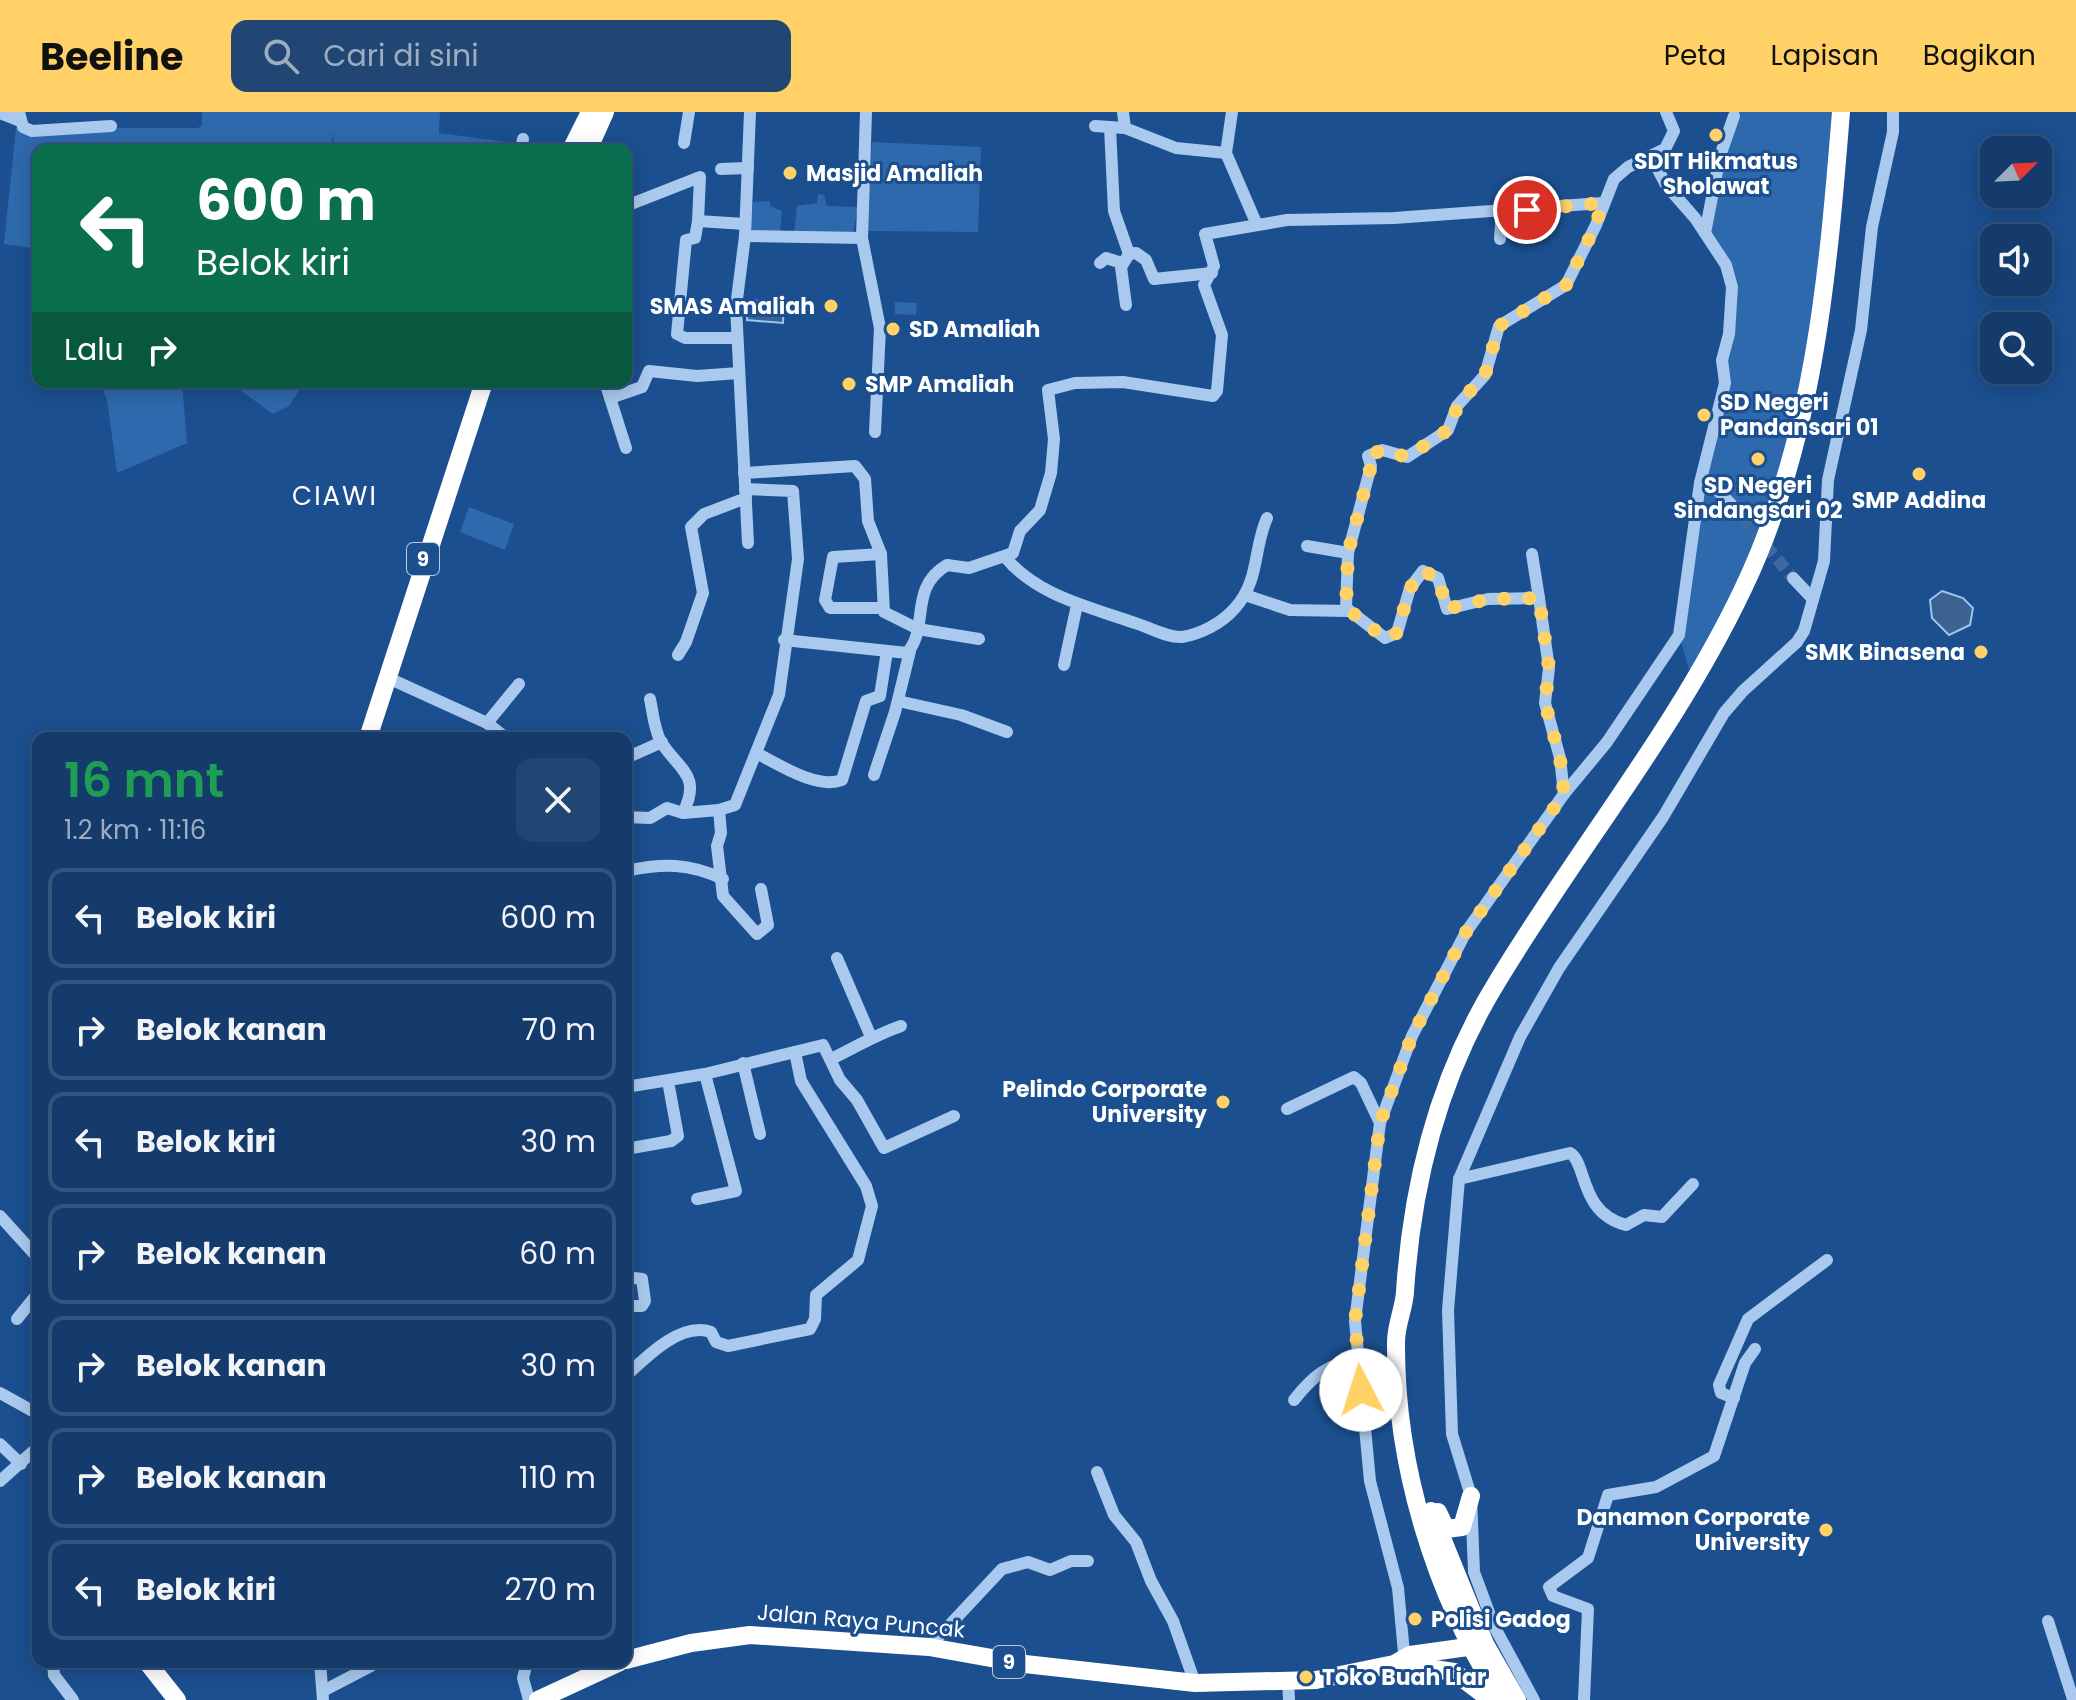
<!DOCTYPE html>
<html lang="id">
<meta charset="utf-8">
<style>
body{margin:0;font-family:Poppins,sans-serif;background:#214673;color:#f1f3f6;height:100vh;display:flex;flex-direction:column;font-size:30px;white-space:nowrap}
*{box-sizing:border-box;margin:0}
p{font-size:26px;color:#9dadc1}
.icon{flex:none;width:44px;height:44px;fill:none;stroke:currentColor;stroke-width:2;stroke-linecap:round;stroke-linejoin:round}
.map{position:relative;flex:1;overflow:hidden}
.panel{position:absolute;left:32px;top:620px;width:600px;height:936px;display:flex;flex-direction:column;background:#143b6b;border-radius:16px;box-shadow:0 4px 20px #0003,0 0 0 2px #33557e}
.panel>*{flex:none}
.banner{position:absolute;left:32px;top:32px;width:600px;height:244px;border-radius:16px;box-shadow:0 4px 20px #0003,0 0 0 2px #33557e;background:#0b6e4f;color:#fff;overflow:hidden}
.needle{width:52px;rotate:66deg}
.buttons{position:absolute;left:1980px;top:24px;display:grid;gap:16px}
.buttons a{display:grid;place-items:center;width:72px;height:72px;border-radius:16px;background:#143b6b;box-shadow:0 4px 20px #0003,0 0 0 2px #33557e;font-size:40px}
.pin{position:absolute;display:grid;place-items:center;width:68px;height:68px;color:#fff;margin:-34px;border:4px solid #fff;border-radius:50%;box-shadow:0 2px 8px #0007}
.me{position:absolute;width:88px;margin:-44px;rotate:355deg;stroke-linejoin:round;filter:drop-shadow(0 0 6px #0008)}
.turn{display:flex;align-items:center;gap:28px;height:168px;padding:0 32px;font-size:36px}
.turn .icon{width:104px;height:104px;stroke-width:2.5}
.turn b{display:block;font-size:56px;line-height:68px}
.then{display:flex;align-items:center;height:76px;padding:0 32px;background:#0003;gap:16px;font-size:30px}
.round{display:grid;place-items:center;flex:none;width:84px;height:84px;border-radius:16px;background:#214673}
.summary{display:flex;align-items:center;justify-content:space-between;height:136px;padding:0 32px}
h1{font-size:48px;font-weight:600;line-height:60px;color:#1e9e55}
ul{padding:0;list-style:none}
li{display:flex;align-items:center;gap:24px;height:100px;margin:0 16px 12px;padding:0 16px;border:4px solid #33557e;border-radius:16px}
li div{flex:1}
li b{display:block;font-size:30px}
li em{font-style:normal}
header{display:flex;align-items:center;gap:48px;box-sizing:border-box;height:112px;padding:0 40px;background:#ffd166;color:#111}
header strong{font-size:38px}
nav{display:flex;gap:44px;margin-inline-start:auto;font-size:28px}
.search{width:560px;height:72px;background:#214673;display:flex;align-items:center;gap:20px;box-sizing:border-box;padding:0 28px;border-radius:16px;color:#9dadc1;font-size:30px}
.map>svg:first-child{display:block}
</style>
<header>
<strong>Beeline</strong>
<div class="search"><svg class="icon" aria-label="search" viewBox="0 0 24 24"><circle cx="10" cy="10" r="6"/><path d="M15 15l6 6"/></svg>Cari di sini</div>
<nav><a>Peta</a><a>Lapisan</a><a>Bagikan</a></nav>
</header>
<div class="map">
<svg width="2076" height="1588" viewBox="0 0 2076 1588">
<rect width="100%" height="100%" fill="#1b4f8f"/>
<!-- green -->
<g fill="#2e69ad">
<polygon points="202,0 440,0 439,21 513,31 512,38 334,38 333,20 331,38 38,38 38,137 4,132 16,16 198,16 202,13"/>
<polygon points="1736,0 1841,0 1830,138 1785,364 1693,571 1679,523 1700,371 1726,271 1732,175 1705,121"/>
<polygon points="872,30 981,35 978,120 866,119"/>
<polygon points="818,82 824,83 827,94 858,95 853,122 794,121 797,94 817,91"/>
<polygon points="770,89 770,94 782,99 780,121 756,121 750,116 753,90"/>
<polygon points="895,190 917,191 916,203 895,202"/>
<polygon points="100,270 182,270 187,331 117,361 107,288"/>
<polygon points="234,270 305,270 289,294 273,302 237,276"/>
<polygon points="469,395 514,412 505,438 460,420"/>
</g>
<!-- water -->
<g fill="#3c6290" stroke="#9cc4f0" stroke-width="2">
<polygon points="748,188 784,191 783,211 747,208"/>
<polygon points="1942,479 1963,486 1973,496 1970,513 1949,523 1932,506 1930,488"/>
</g>
<g fill="none" stroke-linecap="round" stroke-linejoin="round">
<!-- minor-tunnel -->
<polyline stroke="#3d69a0" stroke-width="12" stroke-dasharray="12 6" stroke-linecap="butt" points="1731,392 1793,466"/>
<!-- minor -->
<g stroke="#a9c9ee" stroke-width="12">
<polyline points="19,0 23,15 32,19 111,14"/>
<polyline points="866,0 862,126 880,216 875,320"/>
<polyline points="1123,0 1125,16"/>
<polyline points="1232,0 1226,41 1257,113"/>
<polyline points="0,1 20,9"/>
<polyline points="1095,14 1125,16 1176,36 1226,41"/>
<polyline points="1110,15 1114,99 1129,142"/>
<polyline points="684,31 689,0"/>
<polyline points="521,38 523,27"/>
<polyline points="721,57 748,56"/>
<polyline points="626,94 700,65 698,109 745,112"/>
<polyline points="698,109 695,126 686,128 677,222 685,226 736,226"/>
<polyline points="1705,121 1720,44 1734,4"/>
<polyline points="745,124 862,126"/>
<polyline points="1500,127 1502,98"/>
<polyline points="1129,142 1136,141 1146,148 1154,167 1212,161"/>
<polyline points="1100,151 1106,146 1122,151"/>
<polyline points="1126,193 1121,155 1129,142"/>
<polyline points="605,270 626,336"/>
<polyline points="610,286 642,275 649,259 697,264 739,261"/>
<polyline points="744,361 855,354 865,367 868,409 881,442 884,500 918,517 979,527"/>
<polyline points="1700,371 1715,376 1731,392"/>
<polyline points="745,377 793,379 798,447 779,583 735,693 719,698 721,721 717,734 723,784 757,822 768,813 761,777"/>
<polyline points="748,431 736,195 745,124 750,0"/>
<polyline points="1307,434 1348,441"/>
<polyline points="881,442 833,445 825,488 830,496 882,496"/>
<polyline points="1532,442 1539,486"/>
<path d="M1005,445C1037,484 1090,495 1135,511C1149,515 1167,526 1182,525C1201,522 1222,511 1235,496C1260,468 1253,437 1267,406"/>
<polyline points="1793,466 1813,487"/>
<polyline points="1245,483 1290,498 1349,499"/>
<path d="M784,528L907,541C930,515 908,476 947,453L969,456L1013,441L1020,419L1040,398L1051,361L1054,327L1048,278L1075,271L1123,270L1213,284L1217,279L1222,223L1204,173L1214,154L1205,122L1287,108L1394,106L1602,91"/>
<polyline points="678,543 686,530 703,481 691,415 704,402 746,386"/>
<polyline points="1064,553 1077,493"/>
<polyline points="386,565 487,611 506,626"/>
<path d="M650,587C653,601 654,617 661,630C679,658 702,663 683,701"/>
<polyline points="898,589 961,603 1007,620"/>
<polyline points="487,611 519,572"/>
<path d="M756,641C778,652 817,678 842,668L866,589L880,584L887,539"/>
<polyline points="626,646 662,630"/>
<polyline points="874,663 895,600 910,539"/>
<polyline points="1564,682 1560,646 1545,591 1549,556 1539,486 1488,487 1447,497 1438,466 1423,459 1410,476 1397,521 1385,526 1346,496 1348,441 1371,354 1368,344 1382,338 1407,345 1448,318 1457,294 1485,263 1499,214 1566,173 1596,113 1614,67 1628,55 1665,37 1674,19 1666,0"/>
<polyline points="626,705 650,706 667,696 683,701 719,698"/>
<path d="M626,759C663,751 689,751 723,767"/>
<polyline points="837,846 871,925"/>
<path d="M831,947C856,935 875,923 901,914"/>
<polyline points="743,951 760,1022"/>
<polyline points="626,975 705,962 823,933 840,968 857,988 884,1036 954,1004"/>
<polyline points="1287,997 1354,965 1361,971 1380,1011"/>
<polyline points="626,1037 671,1029 678,1024 668,969"/>
<path d="M1459,1067L1570,1041C1587,1050 1579,1101 1626,1113L1644,1103L1662,1105L1693,1072"/>
<polyline points="697,1087 736,1079 705,962"/>
<polyline points="0,1104 38,1146"/>
<polyline points="626,1165 642,1167 645,1189 642,1194 626,1194"/>
<polyline points="17,1207 38,1181"/>
<path d="M626,1264C645,1246 681,1209 711,1220L716,1230L728,1234L810,1217L815,1207L816,1183L858,1148L872,1094L866,1074L801,969L795,940"/>
<polyline points="0,1281 38,1302"/>
<polyline points="1734,1286 1721,1281 1719,1273 1748,1207 1827,1148"/>
<path d="M1294,1288C1311,1266 1329,1250 1358,1248"/>
<polyline points="0,1332 21,1352"/>
<polyline points="1097,1360 1114,1403 1136,1430 1151,1469 1173,1509 1195,1571"/>
<polyline points="0,1369 38,1335"/>
<polyline points="2048,1509 2073,1587"/>
<polyline points="929,1535 1002,1457 1028,1450 1050,1458 1071,1449 1088,1449"/>
<polyline points="53,1550 54,1563 73,1588"/>
<polyline points="320,1550 323,1588"/>
<polyline points="527,1550 523,1566 529,1588"/>
<polyline points="1405,1552 1398,1476 1370,1369 1355,1209 1380,1011 1412,924 1466,820 1564,682 1607,630 1679,523 1700,371 1725,271 1722,248 1729,222 1732,175 1726,153 1695,106 1666,73 1651,44"/>
<polyline points="1288,1568 1289,1588"/>
<polyline points="323,1579 371,1554"/>
<polyline points="1534,1588 1494,1514 1474,1460 1471,1384 1452,1322 1448,1198 1459,1067 1520,925 1559,856 1663,705 1724,601 1743,579 1797,530 1804,519 1824,449 1828,368 1861,218 1872,115 1893,20 1893,0"/>
<polyline points="1584,1588 1588,1497 1553,1484 1549,1475 1588,1446 1608,1383 1656,1375 1714,1344 1745,1251 1755,1237"/>
</g>
<!-- highway -->
<g stroke="#fff" stroke-width="18">
<polyline points="571,38 590,0"/>
<polyline points="588,38 605,0"/>
<polyline points="368,626 484,270"/>
<polyline points="1431,1399 1485,1532 1517,1588"/>
<polyline points="1438,1400 1446,1417 1462,1415 1471,1384"/>
<polyline points="626,1548 691,1531 750,1523 929,1535 1025,1552 1195,1571 1316,1568 1394,1552 1410,1543 1482,1533"/>
<polyline points="147,1550 177,1588"/>
<polyline points="1401,1552 1454,1560 1491,1588"/>
<polyline points="538,1588 620,1550"/>
<path d="M1502,1588C1435,1484 1395,1353 1396,1230C1396,1212 1404,1197 1405,1180C1412,1071 1439,964 1497,870C1577,737 1676,618 1743,477C1814,329 1828,162 1841,0"/>
</g>
</g>
<g fill="none" stroke-linecap="round" stroke-linejoin="round">
<!-- route -->
<polyline stroke="#ffd166" stroke-width="14" stroke-dasharray="0 25.2" points="1361,1278 1355,1209 1380,1011 1412,924 1466,820 1564,682 1560,646 1545,591 1549,556 1539,486 1488,487 1447,497 1438,466 1423,459 1410,476 1397,521 1385,526 1346,496 1348,441 1371,354 1368,344 1382,338 1407,345 1448,318 1459,291 1485,263 1499,214 1566,173 1596,113 1602,91 1527,98"/>
</g>
<!-- markers -->
<g fill="#ffd166" stroke="#1b4f8f" stroke-width="3">
<circle cx="1716" cy="23" r="8"/>
<circle cx="790" cy="61" r="8"/>
<circle cx="831" cy="194" r="8"/>
<circle cx="893" cy="217" r="8"/>
<circle cx="849" cy="272" r="8"/>
<circle cx="1704" cy="303" r="8"/>
<circle cx="1758" cy="347" r="8"/>
<circle cx="1919" cy="362" r="8"/>
<circle cx="1981" cy="540" r="8"/>
<circle cx="1223" cy="990" r="8"/>
<circle cx="1826" cy="1418" r="8"/>
<circle cx="1415" cy="1507" r="8"/>
<circle cx="1306" cy="1565" r="8"/>
</g>
<g text-anchor="middle" dominant-baseline="central" stroke-width="6" stroke-linejoin="round" paint-order="stroke">
<!-- shield labels -->
<g fill="#1b4f8f" stroke="#bbcadd" stroke-width="2">
<rect x="407" y="431" width="32" height="32" rx="6"/>
<rect x="993" y="1534" width="32" height="32" rx="6"/>
</g>
<g font-size="20" font-weight="bold" fill="#fff">
<text x="423" y="447">9</text>
<text x="1009" y="1550">9</text>
</g>
<!-- poi labels -->
<g font-size="22" font-weight="bold" fill="#fff" stroke="#1b4f8f" text-anchor="start">
<text x="1716" y="49" text-anchor="middle">SDIT Hikmatus<tspan x="1716" dy="25">Sholawat</tspan></text>
<text x="806" y="61">Masjid Amaliah</text>
<text x="815" y="194" text-anchor="end">SMAS Amaliah</text>
<text x="909" y="217">SD Amaliah</text>
<text x="865" y="272">SMP Amaliah</text>
<text x="1720" y="290">SD Negeri<tspan x="1720" dy="25">Pandansari 01</tspan></text>
<text x="1758" y="373" text-anchor="middle">SD Negeri<tspan x="1758" dy="25">Sindangsari 02</tspan></text>
<text x="1919" y="388" text-anchor="middle">SMP Addina</text>
<text x="1965" y="540" text-anchor="end">SMK Binasena</text>
<text x="1207" y="977" text-anchor="end">Pelindo Corporate<tspan x="1207" dy="25">University</tspan></text>
<text x="1810" y="1405" text-anchor="end">Danamon Corporate<tspan x="1810" dy="25">University</tspan></text>
<text x="1431" y="1507">Polisi Gadog</text>
<text x="1322" y="1565">Toko Buah Liar</text>
</g>
<!-- street labels -->
<g font-size="22" fill="#fff" stroke="#1b4f8f">
<text transform="translate(861 1509) rotate(5)">Jalan Raya Puncak</text>
</g>
<!-- quarter labels -->
<g font-size="26" letter-spacing="2" fill="#fff" stroke="#1b4f8f">
<text x="335" y="384">CIAWI</text>
</g>
</g>
</svg>
<div class="buttons">
<a><svg class="needle" viewBox="-14 -14 28 28"><path d="M0-13l5 13h-10z" fill="#e53935"/><path d="M0 13l5-13h-10z" fill="#9dadc1"/></svg></a>
<a><svg class="icon" aria-label="sound" viewBox="0 0 24 24"><path d="M4 9h4l5-4v14l-5-4H4zM17 9q2 3 0 6"/></svg></a>
<a><svg class="icon" aria-label="search" viewBox="0 0 24 24"><circle cx="10" cy="10" r="6"/><path d="M15 15l6 6"/></svg></a>
</div>
<div class="pin" style="left:1527px;top:98px;background:#d93025"><svg class="icon" aria-label="arrive" viewBox="0 0 24 24"><path d="M6 21V4h12l-3 4 3 4H6"/></svg></div>
<svg class="me" style="left:1361px;top:1278px" viewBox="-20 -20 40 40"><circle r="19" fill="#fff"/><path d="M0-13L10 11 0 6-10 11z" fill="#ffd166"/></svg>
<div class="banner">
<div class="turn"><svg class="icon" aria-label="left" viewBox="0 0 24 24"><path d="M17 20v-9H6M10 6l-5 5 5 5"/></svg><div><b>600 m</b>Belok kiri</div></div>
<div class="then">Lalu<svg class="icon" aria-label="right" viewBox="0 0 24 24"><path d="M7 20v-9h11M14 6l5 5-5 5"/></svg></div>
</div>
<section class="panel">
<div class="summary"><div><h1>16 mnt</h1><p>1.2 km · 11:16</p></div><a class="round"><svg class="icon" aria-label="close" viewBox="0 0 24 24"><path d="M6 6l12 12M18 6L6 18"/></svg></a></div>
<ul>
<li><svg class="icon" aria-label="left" viewBox="0 0 24 24"><path d="M17 20v-9H6M10 6l-5 5 5 5"/></svg><div><b>Belok kiri</b></div><em>600 m</em></li>
<li><svg class="icon" aria-label="right" viewBox="0 0 24 24"><path d="M7 20v-9h11M14 6l5 5-5 5"/></svg><div><b>Belok kanan</b></div><em>70 m</em></li>
<li><svg class="icon" aria-label="left" viewBox="0 0 24 24"><path d="M17 20v-9H6M10 6l-5 5 5 5"/></svg><div><b>Belok kiri</b></div><em>30 m</em></li>
<li><svg class="icon" aria-label="right" viewBox="0 0 24 24"><path d="M7 20v-9h11M14 6l5 5-5 5"/></svg><div><b>Belok kanan</b></div><em>60 m</em></li>
<li><svg class="icon" aria-label="right" viewBox="0 0 24 24"><path d="M7 20v-9h11M14 6l5 5-5 5"/></svg><div><b>Belok kanan</b></div><em>30 m</em></li>
<li><svg class="icon" aria-label="right" viewBox="0 0 24 24"><path d="M7 20v-9h11M14 6l5 5-5 5"/></svg><div><b>Belok kanan</b></div><em>110 m</em></li>
<li><svg class="icon" aria-label="left" viewBox="0 0 24 24"><path d="M17 20v-9H6M10 6l-5 5 5 5"/></svg><div><b>Belok kiri</b></div><em>270 m</em></li>
</ul>
</section>
</div>
